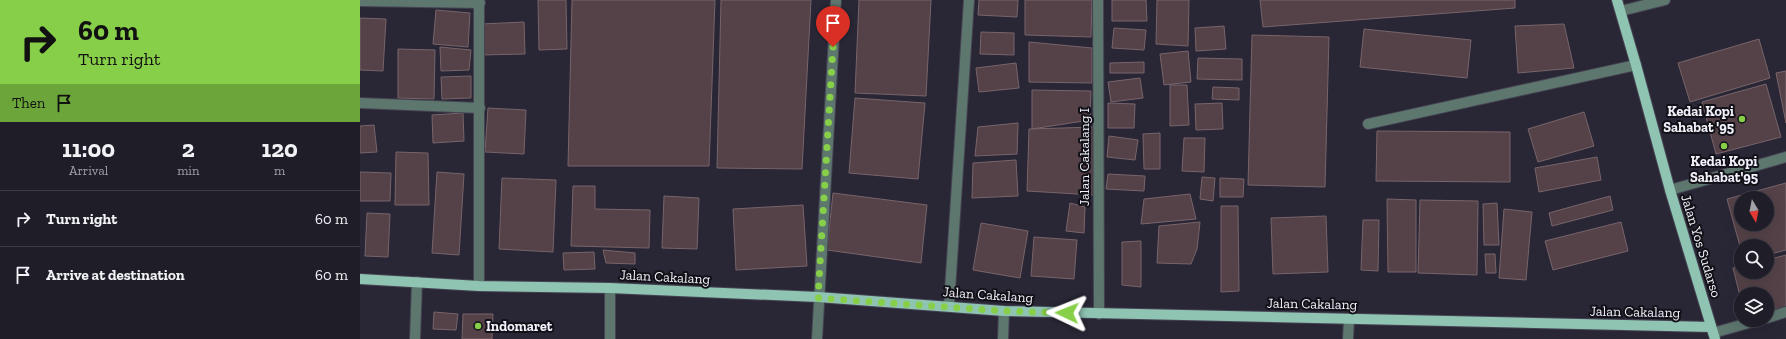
<!DOCTYPE html>
<style>
body{margin:0;font-family:"Zilla Slab",serif;background:#272630;color:#f1f3f6;height:100vh;display:flex;flex-direction:column;font-size:15px;white-space:nowrap}
*{box-sizing:border-box;margin:0}
p{font-size:13px;color:#a1a2a8}
.icon{flex:none;width:22px;height:22px;fill:none;stroke:currentColor;stroke-width:2;stroke-linecap:round;stroke-linejoin:round}
.map{position:relative;flex:1;overflow:hidden}
.details{display:flex;flex-direction:column;background:#1f1d28;width:360px}
.details>*{flex:none}
.top-card{background:#88cf49;color:#111;overflow:hidden}
.needle{width:26px;rotate:170deg}
.buttons{position:absolute;left:1374px;top:191px;display:grid;gap:8px}
.buttons a{display:grid;place-items:center;width:40px;height:40px;border-radius:50%;background:#1f1d28;box-shadow:0 4px 16px #0002,0 0 0 1px #3c3b45;font-size:20px}
.pin{position:absolute;display:grid;place-items:center;width:34px;height:34px;color:#fff;margin:-41px -17px;border-radius:50% 50% 50% 0;rotate:-45deg;box-shadow:0 0 4px #0007}
.pin .icon{rotate:45deg}
.me{position:absolute;width:44px;margin:-22px;rotate:272deg;stroke-linejoin:round;filter:drop-shadow(0 0 3px #0008)}
.turn{display:flex;align-items:center;gap:14px;height:84px;padding:0 12px;font-size:18px}
.turn .icon{width:52px;height:52px;stroke-width:2.5}
.turn b{display:block;font-size:28px;line-height:34px}
.then{display:flex;align-items:center;height:38px;padding:0 12px;background:#0003;gap:8px;font-size:15px}
.eta{display:flex;justify-content:space-evenly;align-items:center;height:68px;text-align:center}
.eta b{font-size:24px;font-weight:700;line-height:28px}
ul{padding:0;list-style:none}
li{display:flex;align-items:center;gap:12px;height:56px;padding:0 12px;border-top:1px solid #3c3b45}
li div{flex:1}
li b{display:block;font-size:15px}
li em{font-style:normal}
main{display:flex;flex:1;min-height:0}
.map>svg:first-child{display:block}
</style>
<main>
<section class="details">
<div class="top-card">
<div class="turn"><svg class="icon" aria-label="right" viewBox="0 0 24 24"><path d="M7 20v-9h11M14 6l5 5-5 5"/></svg><div><b>60 m</b>Turn right</div></div>
<div class="then">Then<svg class="icon" aria-label="arrive" viewBox="0 0 24 24"><path d="M6 21V4h12l-3 4 3 4H6"/></svg></div>
</div>
<div class="eta">
<div><b>11:00</b><p>Arrival</p></div>
<div><b>2</b><p>min</p></div>
<div><b>120</b><p>m</p></div>
</div>
<ul>
<li><svg class="icon" aria-label="right" viewBox="0 0 24 24"><path d="M7 20v-9h11M14 6l5 5-5 5"/></svg><div><b>Turn right</b></div><em>60 m</em></li>
<li><svg class="icon" aria-label="arrive" viewBox="0 0 24 24"><path d="M6 21V4h12l-3 4 3 4H6"/></svg><div><b>Arrive at destination</b></div><em>60 m</em></li>
</ul>
</section>
<div class="map">
<svg width="1426" height="339" viewBox="0 0 1426 339">
<rect width="100%" height="100%" fill="#292736"/>
<!-- building -->
<g fill="#544248" stroke="#78646a" fill-rule="evenodd">
<polygon points="178,0 206,0 207,49 179,50"/>
<polygon points="212,0 355,0 349,166 208,166"/>
<polygon points="361,0 451,0 442,169 357,168"/>
<polygon points="499,0 571,0 566,96 495,93"/>
<polygon points="619,0 658,0 657,17 618,15"/>
<polygon points="665,0 732,0 731,37 665,35"/>
<polygon points="752,0 786,0 787,21 752,21"/>
<polygon points="797,0 829,0 828,46 796,44"/>
<polygon points="900,0 1155,0 1155,8 903,27"/>
<polygon points="76,10 110,13 108,47 73,44"/>
<polygon points="0,18 26,19 23,71 0,70"/>
<polygon points="164,22 165,54 121,55 121,24"/>
<polygon points="1204,24 1214,68 1158,73 1155,26"/>
<polygon points="864,26 866,49 836,51 835,28"/>
<polygon points="754,28 786,30 784,50 752,48"/>
<polygon points="1004,29 1111,40 1107,78 1000,67"/>
<polygon points="621,32 654,33 654,55 620,54"/>
<polygon points="892,35 969,37 965,187 888,185"/>
<polygon points="1399,39 1410,78 1330,102 1318,63"/>
<polygon points="669,42 732,48 732,83 669,82"/>
<polygon points="80,47 111,50 109,70 81,71"/>
<polygon points="38,49 75,50 74,99 38,98"/>
<polygon points="828,51 831,82 804,85 800,54"/>
<polygon points="838,58 882,59 882,80 837,79"/>
<polygon points="784,62 784,73 750,73 750,63"/>
<polygon points="656,63 659,88 619,92 616,68"/>
<polygon points="1426,71 1426,123 1416,73"/>
<polygon points="111,76 111,98 82,99 81,77"/>
<polygon points="780,78 783,98 751,102 748,82"/>
<polygon points="1406,84 1421,137 1356,154 1342,102"/>
<polygon points="810,85 827,85 829,125 810,126"/>
<polygon points="853,87 879,88 879,100 852,99"/>
<polygon points="672,90 731,91 730,120 672,129"/>
<polygon points="495,98 565,103 558,179 489,173"/>
<polygon points="748,103 775,104 774,128 748,128"/>
<polygon points="862,103 863,129 836,130 835,104"/>
<polygon points="128,108 166,110 164,154 125,152"/>
<polygon points="1224,112 1234,146 1178,162 1168,129"/>
<polygon points="103,113 104,141 73,143 72,115"/>
<polygon points="658,123 657,154 615,156 618,127"/>
<polygon points="14,125 17,152 0,153 0,126"/>
<polygon points="734,127 734,195 667,191 669,129"/>
<polygon points="1017,131 1150,132 1150,182 1016,181"/>
<polygon points="800,133 800,169 784,169 783,134"/>
<polygon points="749,136 778,140 775,160 747,157"/>
<polygon points="824,138 845,138 844,172 822,171"/>
<polygon points="36,152 68,153 69,205 35,205"/>
<polygon points="1237,157 1241,180 1179,192 1175,168"/>
<polygon points="656,160 658,196 612,198 613,163"/>
<polygon points="0,172 31,173 30,201 0,201"/>
<polygon points="77,172 104,174 99,255 72,253"/>
<polygon points="748,174 785,176 784,191 746,189"/>
<polygon points="842,177 855,178 853,201 840,199"/>
<polygon points="142,178 196,180 193,252 139,249"/>
<polygon points="860,178 884,179 883,197 860,197"/>
<path d="M1426,183V250L1407,255V246H1381V250L1367,199ZM1381,198H1407V224H1381Z"/>
<polygon points="213,186 235,186 235,209 290,210 289,248 211,246"/>
<polygon points="473,193 567,205 561,263 467,250"/>
<polygon points="830,194 836,219 781,224 784,199"/>
<polygon points="304,196 339,198 337,249 302,248"/>
<polygon points="1250,196 1253,210 1192,226 1189,213"/>
<polygon points="1027,199 1056,200 1056,272 1028,272"/>
<polygon points="1060,200 1118,201 1117,275 1058,273"/>
<polygon points="710,203 725,207 724,233 706,231"/>
<polygon points="1137,203 1139,245 1124,245 1123,204"/>
<polygon points="443,205 447,266 376,270 373,209"/>
<polygon points="861,206 878,206 879,291 861,292"/>
<polygon points="1144,209 1172,212 1166,280 1139,278"/>
<polygon points="7,213 30,214 28,257 5,256"/>
<polygon points="966,216 968,272 913,274 911,218"/>
<polygon points="1003,220 1019,220 1018,271 1001,270"/>
<polygon points="840,222 837,249 831,264 797,263 799,226"/>
<polygon points="1261,222 1268,251 1193,270 1185,241"/>
<polygon points="621,223 668,231 660,278 613,270"/>
<polygon points="674,237 717,240 714,279 671,276"/>
<polygon points="781,241 781,287 762,285 762,242"/>
<polygon points="243,250 275,253 275,264 246,263"/>
<polygon points="234,252 235,269 204,270 203,253"/>
<polygon points="1125,254 1135,254 1136,273 1126,273"/>
<polygon points="1426,255 1426,307 1407,312 1407,294 1381,294 1381,300 1373,268 1381,266 1381,272 1407,272 1407,260"/>
<polygon points="74,312 98,314 96,330 73,329"/>
<polygon points="103,314 133,314 132,339 102,339"/>
</g>
<g fill="none" stroke-linecap="round" stroke-linejoin="round">
<!-- minor casing -->
<g stroke="#454352" stroke-width="12">
<g id="minor">
<polyline points="738,0 739,314"/>
<polyline points="0,1 120,3"/>
<polyline points="1261,11 1305,0"/>
<polyline points="0,103 120,108"/>
<polyline points="1008,124 1276,65"/>
<polyline points="1310,190 1426,157"/>
<polyline points="119,286 119,0"/>
<polyline points="250,288 250,339"/>
<polyline points="589,306 609,0"/>
<polyline points="1407,318 1426,312"/>
<polyline points="1353,333 1399,320"/>
<polyline points="55,339 57,282"/>
<polyline points="457,339 476,0"/>
<polyline points="643,339 644,311"/>
<polyline points="988,339 989,319"/>
</g>
</g>
<!-- major casing -->
<g stroke="#454352" stroke-width="12">
<g id="major">
<polyline points="1257,0 1276,65 1310,190 1355,339"/>
<polyline points="0,279 119,286 250,288 458,297 644,311 1351,327"/>
</g>
</g>
<!-- minor -->
<use href="#minor" stroke="#5d766e" stroke-width="10"/>
<!-- major -->
<use href="#major" stroke="#8fc3b2" stroke-width="10"/>
</g>
<g fill="none" stroke-linecap="round" stroke-linejoin="round">
<!-- route -->
<polyline stroke="#88cf49" stroke-width="7" stroke-dasharray="0 12.6" points="473,47 458,298 644,311 707,313"/>
</g>
<!-- markers -->
<g fill="#88cf49" stroke="#121118" stroke-width="1.5">
<circle cx="1382" cy="119" r="4"/>
<circle cx="1364" cy="146" r="4"/>
<circle cx="118" cy="326" r="4"/>
</g>
<g text-anchor="middle" dominant-baseline="central" stroke-width="4" stroke-linejoin="round" paint-order="stroke">
<!-- poi labels -->
<g font-size="14" font-weight="bold" fill="#f3f2fc" stroke="#121118" text-anchor="end">
<text x="1374" y="111">Kedai Kopi<tspan x="1374" dy="16">Sahabat '95</tspan></text>
<text x="1364" y="161" text-anchor="middle">Kedai Kopi<tspan x="1364" dy="16">Sahabat'95</tspan></text>
<text x="126" y="326" text-anchor="start">Indomaret</text>
</g>
<!-- street labels -->
<g font-size="14" fill="#f3f2fc" stroke="#121118">
<text transform="translate(724 157) rotate(-90)">Jalan Cakalang I</text>
<text transform="translate(1341 246) rotate(73)">Jalan Yos Sudarso</text>
<text transform="translate(305 277) rotate(3)">Jalan Cakalang</text>
<text transform="translate(628 295) rotate(4)">Jalan Cakalang</text>
<text transform="translate(952 304) rotate(1)">Jalan Cakalang</text>
<text transform="translate(1275 312) rotate(1)">Jalan Cakalang</text>
</g>
</g>
</svg>
<div class="buttons">
<a><svg class="needle" viewBox="-14 -14 28 28"><path d="M0-13l5 13h-10z" fill="#e53935"/><path d="M0 13l5-13h-10z" fill="#a1a2a8"/></svg></a>
<a><svg class="icon" aria-label="search" viewBox="0 0 24 24"><circle cx="10" cy="10" r="6"/><path d="M15 15l6 6"/></svg></a>
<a><svg class="icon" aria-label="layers" viewBox="0 0 24 24"><path d="M12 4l9 5-9 5-9-5zM3 14l9 5 9-5"/></svg></a>
</div>
<div class="pin" style="left:473px;top:47px;background:#d93025"><svg class="icon" aria-label="arrive" viewBox="0 0 24 24"><path d="M6 21V4h12l-3 4 3 4H6"/></svg></div>
<svg class="me" style="left:707px;top:313px" viewBox="-20 -20 40 40"><path d="M0-17L14 15 0 8-14 15z" fill="#88cf49" stroke="#fff" stroke-width="4"/></svg>
</div>
</main>
